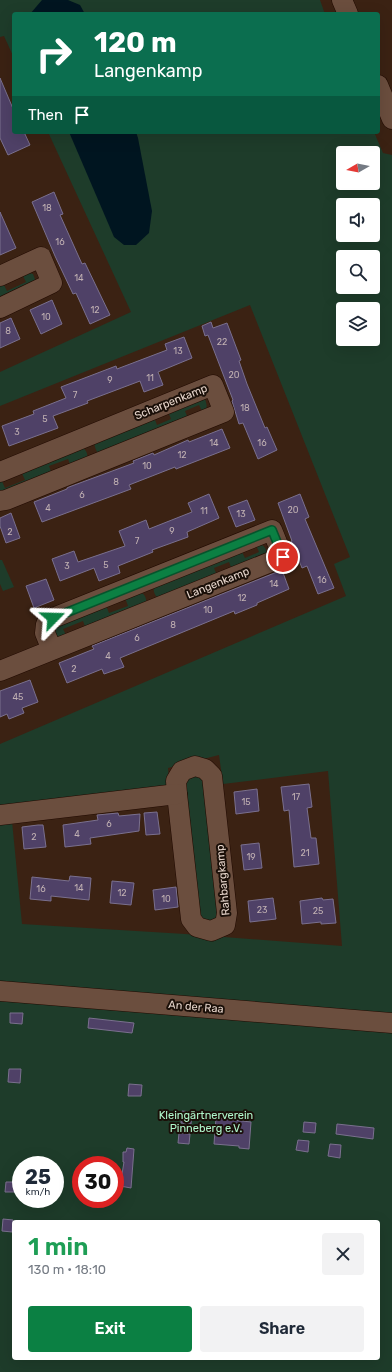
<!DOCTYPE html>
<meta charset="utf-8">
<style>
body{margin:0;font-family:Rubik,sans-serif;background:#f2f2f3;color:#1f2937;height:100vh;display:flex;flex-direction:column;font-size:15px;white-space:nowrap}
*{box-sizing:border-box;margin:0}
p{font-size:13px;color:#747a83}
.icon{flex:none;width:22px;height:22px;fill:none;stroke:currentColor;stroke-width:2;stroke-linecap:round;stroke-linejoin:round}
.map{position:relative;flex:1;overflow:hidden}
.panel{position:absolute;left:12px;top:1220px;width:368px;height:140px;display:flex;flex-direction:column;background:#fff;border-radius:4px;box-shadow:0 4px 16px #0002}
.panel>*{flex:none}
.banner{position:absolute;left:12px;top:12px;width:368px;height:122px;border-radius:4px;box-shadow:0 4px 16px #0002;background:#0b6e4f;color:#fff;overflow:hidden}
.needle{width:26px;rotate:261deg}
.fabs{position:absolute;left:336px;top:146px;display:grid;gap:8px}
.fabs a{display:grid;place-items:center;width:44px;height:44px;border-radius:4px;background:#fff;box-shadow:0 4px 16px #0002;font-size:20px}
.speed{position:absolute;left:12px;top:1156px;display:flex;gap:8px;font-size:20px;font-weight:700;text-align:center}
.speed>*{display:grid;place-content:center;width:52px;height:52px;border-radius:50%;background:#fff;box-shadow:0 4px 16px #0002;line-height:1}
.speed small{font-size:10px;font-weight:400}
.speed .limit{border:6px solid #d22;background:#fff;color:#111}
.pin{position:absolute;display:grid;place-items:center;width:34px;height:34px;color:#fff;margin:-17px;border:2px solid #fff;border-radius:50%;box-shadow:0 1px 4px #0007}
.me{position:absolute;width:44px;margin:-22px;rotate:68deg;stroke-linejoin:round;filter:drop-shadow(0 0 3px #0008)}
.turn{display:flex;align-items:center;gap:14px;height:84px;padding:0 16px;font-size:18px}
.turn .icon{width:52px;height:52px;stroke-width:2.5}
.turn b{display:block;font-size:28px;line-height:34px}
.then{display:flex;align-items:center;height:38px;padding:0 16px;background:#0003;gap:8px;font-size:15px}
.round{display:grid;place-items:center;flex:none;width:42px;height:42px;border-radius:4px;background:#f2f2f3}
.headline{display:flex;align-items:center;justify-content:space-between;height:68px;padding:0 16px}
h1{font-size:24px;font-weight:600;line-height:30px;color:#1e9e55}
.action{display:flex;gap:8px;margin-top:auto;padding:8px 16px}
.action a{flex:1;height:46px;border-radius:4px;background:#0b8043;color:#fff;font-size:16px;font-weight:600;line-height:46px;text-align:center}
.action a+a{background:#f2f2f3;color:#1f2937}
.map>svg:first-child{display:block}
</style>
<div class="map">
<svg width="392" height="1372" viewBox="0 0 392 1372">
<rect width="100%" height="100%" fill="#3b2213"/>
<!-- green -->
<g fill="#1e3c2a" fill-rule="evenodd">
<polygon points="0,0 320,0 325,14 14,14 14,58 4,36 0,37"/>
<path d="M48,132H374L383,153L392,155V1372H0V822L12,821L22,924L185,934L342,946L328,771L223,784L219,755L168,768L169,779L167,786L0,810V744L346,596L334,564L350,557L250,305L0,406V372L131,312ZM343,153H373V183H343ZM343,205H373V235H343ZM343,257H373V287H343ZM343,309H373V339H343ZM21,1165H55V1199H21ZM81,1165H115V1199H81ZM14,1222H378V1358H14Z"/>
<polygon points="29,273 33,274 36,282 0,302 0,281 2,281 7,291 26,282 22,274"/>
<path d="M205,399C207,405 208,409 203,413L199,405L185,411L189,421L99,455C96,451 94,446 94,440L153,415L157,425L171,419L167,409Z"/>
<path d="M82,447C87,451 88,454 87,460L72,469L68,459L49,466L53,477L0,495V481L1,479L5,488L25,480L20,469Z"/>
<path d="M260,544C266,547 267,550 266,556L233,572L229,562L214,568L218,578L159,599C154,595 153,591 154,585L241,550L245,558L259,552L256,545Z"/>
<polygon points="0,560 2,560 14,587 3,591 0,584"/>
<path d="M140,591C145,595 147,598 146,605L87,632L83,621L63,629L67,637L57,638L53,626L105,603L109,613L128,606L124,595Z"/>
<polygon points="195,774 206,779 223,911 217,923 198,919 184,781"/>
</g>
<!-- water -->
<g fill="#001520">
<polygon points="42,0 68,0 80,5 85,14 30,14"/>
<polygon points="69,132 136,132 138,138 152,211 149,233 136,245 124,245 114,237"/>
</g>
<!-- building -->
<g fill="#4f4167" stroke="#7a708e">
<polygon points="0,78 14,111 14,132 24,132 30,145 8,155 0,138"/>
<polygon points="54,192 63,214 60,215 82,264 85,263 110,315 90,324 76,293 73,294 55,256 32,202"/>
<polygon points="0,212 16,248 0,255"/>
<polygon points="52,300 62,324 41,334 30,310"/>
<polygon points="11,318 20,339 0,348 0,323"/>
<polygon points="211,322 213,328 227,323 241,360 239,361 247,384 265,428 267,427 277,450 258,459 243,423 239,424 232,401 233,400 208,335 205,336 202,326"/>
<polygon points="184,337 192,358 158,372 163,385 144,392 140,381 87,401 88,403 53,416 58,428 9,446 2,426 34,414 33,411 66,398 61,387 116,366 117,369 167,350 165,344"/>
<polygon points="222,429 230,448 176,469 175,467 129,485 131,489 42,522 34,502 67,489 67,488 69,487 134,463 133,461 153,453 154,455 188,440 189,442"/>
<polygon points="209,494 219,518 187,532 188,537 152,550 153,552 118,566 120,573 99,581 94,568 60,581 52,559 74,551 78,562 125,546 119,531 146,520 149,529 192,512 188,503"/>
<polygon points="300,494 309,517 305,519 334,588 318,594 307,566 302,568 291,541 292,541 278,503"/>
<polygon points="247,500 255,520 236,527 228,507"/>
<polygon points="11,513 20,538 6,543 0,526 0,518"/>
<polygon points="282,570 289,589 257,603 257,605 235,614 234,611 120,658 124,667 104,674 102,669 67,683 59,663 94,649 92,646"/>
<polygon points="46,579 54,600 34,608 26,586"/>
<polygon points="30,680 38,702 22,708 24,713 9,719 7,714 0,717 0,691"/>
<polygon points="309,784 312,807 307,808 311,838 316,838 319,864 294,867 289,810 284,811 281,787"/>
<polygon points="257,789 259,811 236,814 234,792"/>
<polygon points="157,812 160,834 146,835 144,813"/>
<polygon points="118,813 119,816 140,814 139,831 90,838 91,844 65,847 63,825 98,820 97,815"/>
<polygon points="38,825 43,825 46,847 24,849 22,827"/>
<polygon points="259,843 262,868 244,870 241,845"/>
<polygon points="70,876 91,878 89,900 51,896 51,901 30,899 32,877 69,881"/>
<polygon points="112,881 134,883 131,905 110,903"/>
<polygon points="176,887 178,907 155,910 153,890"/>
<polygon points="273,898 276,919 250,922 248,901"/>
<polygon points="322,898 323,900 333,899 336,923 321,924 321,922 302,924 300,901"/>
<polygon points="10,1013 23,1013 22,1024 10,1023"/>
<polygon points="89,1018 134,1023 132,1033 88,1028"/>
<polygon points="9,1069 21,1069 20,1083 8,1082"/>
<polygon points="129,1084 142,1085 141,1096 128,1096"/>
<polygon points="182,1111 192,1112 191,1124 181,1123"/>
<polygon points="216,1118 251,1122 249,1149 239,1148 239,1146 214,1144"/>
<polygon points="304,1122 316,1123 315,1133 303,1132"/>
<polygon points="337,1124 374,1128 373,1139 336,1134"/>
<polygon points="179,1133 190,1134 189,1144 178,1143"/>
<polygon points="298,1140 309,1141 308,1152 296,1150"/>
<polygon points="330,1144 341,1145 340,1158 328,1156"/>
<polygon points="127,1148 134,1149 131,1188 120,1186 124,1162 123,1162 123,1152 126,1152"/>
<polygon points="6,1182 17,1182 17,1192 5,1192"/>
<polygon points="3,1219 13,1220 12,1232 2,1231"/>
</g>
<g fill="none" stroke-linecap="round" stroke-linejoin="round">
<!-- minor casing -->
<g stroke="#210a00" stroke-width="21">
<g id="minor">
<polyline points="342,0 348,14"/>
<polyline points="378,85 392,119"/>
<polyline points="0,276 41,257 52,283 0,308"/>
<polyline points="0,472 213,385 224,412 6,500 0,501"/>
<polyline points="0,671 283,557 272,530 53,618 46,624 45,633 52,650"/>
<polygon points="195,766 205,769 212,776 227,913 225,925 211,931 197,927 191,919 177,794 176,781 182,771"/>
<polyline points="0,815 177,794"/>
<polyline points="0,991 392,1023"/>
</g>
</g>
<!-- minor -->
<use href="#minor" stroke="#6b4e3e" stroke-width="20"/>
</g>
<g fill="none" stroke-linecap="round" stroke-linejoin="round">
<!-- route casing -->
<g stroke="#07532c" stroke-width="10">
<polyline id="route" points="53,618 272,530 283,557"/>
</g>
<!-- route -->
<use href="#route" stroke="#0b8043" stroke-width="7"/>
</g>
<g text-anchor="middle" dominant-baseline="central" stroke-width="4" stroke-linejoin="round" paint-order="stroke">
<!-- number labels -->
<g font-size="9" fill="#c0b0b2">
<text x="47" y="208">18</text>
<text x="60" y="242">16</text>
<text x="79" y="278">14</text>
<text x="95" y="310">12</text>
<text x="46" y="317">10</text>
<text x="8" y="331">8</text>
<text x="222" y="342">22</text>
<text x="178" y="351">13</text>
<text x="234" y="375">20</text>
<text x="150" y="378">11</text>
<text x="110" y="380">9</text>
<text x="75" y="395">7</text>
<text x="245" y="408">18</text>
<text x="45" y="419">5</text>
<text x="17" y="432">3</text>
<text x="214" y="443">14</text>
<text x="262" y="443">16</text>
<text x="182" y="455">12</text>
<text x="147" y="466">10</text>
<text x="116" y="482">8</text>
<text x="82" y="495">6</text>
<text x="48" y="508">4</text>
<text x="293" y="510">20</text>
<text x="204" y="511">11</text>
<text x="241" y="514">13</text>
<text x="172" y="531">9</text>
<text x="10" y="532">2</text>
<text x="137" y="541">7</text>
<text x="106" y="565">5</text>
<text x="67" y="566">3</text>
<text x="322" y="580">16</text>
<text x="274" y="584">14</text>
<text x="242" y="598">12</text>
<text x="208" y="610">10</text>
<text x="173" y="625">8</text>
<text x="137" y="638">6</text>
<text x="108" y="656">4</text>
<text x="74" y="669">2</text>
<text x="18" y="697">45</text>
<text x="296" y="797">17</text>
<text x="246" y="802">15</text>
<text x="109" y="824">6</text>
<text x="77" y="834">4</text>
<text x="34" y="837">2</text>
<text x="305" y="853">21</text>
<text x="251" y="857">19</text>
<text x="79" y="888">14</text>
<text x="41" y="889">16</text>
<text x="122" y="893">12</text>
<text x="166" y="899">10</text>
<text x="262" y="910">23</text>
<text x="318" y="911">25</text>
</g>
<!-- street labels -->
<g font-size="11" fill="#e6d5cb" stroke="#1a0f08">
<text transform="translate(171 402) rotate(-22)">Scharpenkamp</text>
<text transform="translate(218 583) rotate(-22)">Langenkamp</text>
<text transform="translate(223 880) rotate(-95)">Rahbargkamp</text>
<text transform="translate(196 1007) rotate(5)">An der Raa</text>
</g>
<!-- park labels -->
<g font-size="11" fill="#aff7cb" stroke="#1a0f08">
<text x="206" y="1115">Kleingärtnerverein<tspan x="206" dy="13">Pinneberg e.V.</tspan></text>
</g>
</g>
</svg>
<div class="fabs">
<a><svg class="needle" viewBox="-14 -14 28 28"><path d="M0-13l5 13h-10z" fill="#e53935"/><path d="M0 13l5-13h-10z" fill="#747a83"/></svg></a>
<a><svg class="icon" aria-label="sound" viewBox="0 0 24 24"><path d="M4 9h4l5-4v14l-5-4H4zM17 9q2 3 0 6"/></svg></a>
<a><svg class="icon" aria-label="search" viewBox="0 0 24 24"><circle cx="10" cy="10" r="6"/><path d="M15 15l6 6"/></svg></a>
<a><svg class="icon" aria-label="layers" viewBox="0 0 24 24"><path d="M12 4l9 5-9 5-9-5zM3 14l9 5 9-5"/></svg></a>
</div>
<div class="speed"><div>25<small>km/h</small></div><div class="limit">30</div></div>
<div class="pin" style="left:283px;top:557px;background:#d93025"><svg class="icon" aria-label="arrive" viewBox="0 0 24 24"><path d="M6 21V4h12l-3 4 3 4H6"/></svg></div>
<svg class="me" style="left:53px;top:618px" viewBox="-20 -20 40 40"><path d="M0-17L14 15 0 8-14 15z" fill="#0b8043" stroke="#fff" stroke-width="4"/></svg>
<div class="banner">
<div class="turn"><svg class="icon" aria-label="right" viewBox="0 0 24 24"><path d="M7 20v-9h11M14 6l5 5-5 5"/></svg><div><b>120 m</b>Langenkamp</div></div>
<div class="then">Then<svg class="icon" aria-label="arrive" viewBox="0 0 24 24"><path d="M6 21V4h12l-3 4 3 4H6"/></svg></div>
</div>
<section class="panel">
<div class="headline"><div><h1>1 min</h1><p>130 m · 18:10</p></div><a class="round"><svg class="icon" aria-label="close" viewBox="0 0 24 24"><path d="M6 6l12 12M18 6L6 18"/></svg></a></div>
<div class="action"><a>Exit</a><a>Share</a></div>
</section>
</div>
